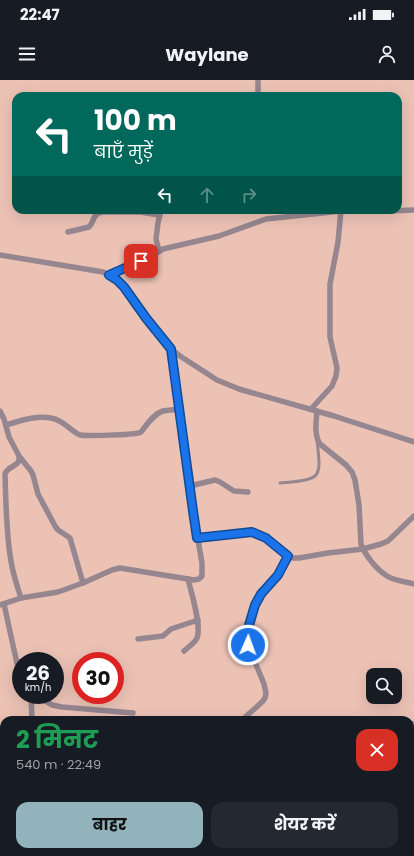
<!DOCTYPE html>
<html lang="hi">
<meta charset="utf-8">
<style>
body{margin:0;font-family:Poppins,"Noto Sans Devanagari",sans-serif;background:#242831;color:#f1f3f6;height:100vh;display:flex;flex-direction:column;font-size:15px;white-space:nowrap}
*{box-sizing:border-box;margin:0}
p{font-size:13px;color:#9ea1a6}
.icon{flex:none;width:22px;height:22px;fill:none;stroke:currentColor;stroke-width:2;stroke-linecap:round;stroke-linejoin:round}
.map{position:relative;flex:1;overflow:hidden}
.drawer{position:absolute;left:0px;top:636px;width:414px;height:140px;display:flex;flex-direction:column;background:#171b24;border-radius:12px 12px 0 0;box-shadow:0 4px 16px #0002}
.drawer>*{flex:none}
.guide{position:absolute;left:12px;top:12px;width:390px;height:122px;border-radius:12px;box-shadow:0 4px 16px #0002;background:#00695c;color:#fff;overflow:hidden}
.controls{position:absolute;left:366px;top:588px;display:grid;gap:8px}
.controls a{display:grid;place-items:center;width:36px;height:36px;border-radius:8px;background:#171b24;box-shadow:0 4px 16px #0002;font-size:20px}
.speed{position:absolute;left:12px;top:572px;display:flex;gap:8px;font-size:20px;font-weight:700;text-align:center}
.speed>*{display:grid;place-content:center;width:52px;height:52px;border-radius:50%;background:#171b24;box-shadow:0 4px 16px #0002;line-height:1}
.speed small{font-size:10px;font-weight:400}
.speed .limit{border:6px solid #d22;background:#fff;color:#111}
.pin{position:absolute;display:grid;place-items:center;width:34px;height:34px;color:#fff;margin:-17px;border-radius:8px;box-shadow:0 2px 6px #0006}
.me{position:absolute;width:44px;margin:-22px;rotate:2deg;stroke-linejoin:round;filter:drop-shadow(0 0 3px #0008)}
.turn{display:flex;align-items:center;gap:14px;height:84px;padding:0 16px;font-size:18px}
.turn .icon{width:52px;height:52px;stroke-width:2.5}
.turn b{display:block;font-size:28px;line-height:34px}
.lanes{display:flex;align-items:center;height:38px;padding:0 16px;background:#0003;justify-content:center;gap:20px;direction:ltr}
.lanes .off{opacity:.35}
.round{display:grid;place-items:center;flex:none;width:42px;height:42px;border-radius:12px;background:#242831}
.summary{display:flex;align-items:center;justify-content:space-between;height:68px;padding:0 16px}
h1{font-size:24px;font-weight:700;line-height:30px;color:#1e9e55}
.button{display:flex;gap:8px;margin-top:auto;padding:8px 16px}
.button a{flex:1;height:46px;border-radius:12px;background:#92b3bc;color:#111;font-size:16px;font-weight:700;line-height:46px;text-align:center}
.button a+a{background:#242831;color:#f1f3f6}
.status{display:flex;justify-content:space-between;align-items:center;height:28px;padding:0 20px;background:#171b24;direction:ltr}
.status svg{height:11px;fill:currentColor}
header{display:flex;justify-content:space-between;align-items:center;height:52px;padding:0 16px;background:#171b24;font-size:18px;font-weight:700}
.map>svg:first-child{display:block}
</style>
<div class="status"><b>22:47</b><svg viewBox="0 0 49 12"><path d="M0 12V9h3v3zM5 12V6h3v6zM10 12V3h3v9zM15 12V0h3v12zM26 1h20v11H26zM47 4h2v5h-2z"/></svg></div>
<header><svg class="icon" aria-label="menu" viewBox="0 0 24 24"><path d="M4 6h16M4 12h16M4 18h16"/></svg>Waylane<svg class="icon" aria-label="person" viewBox="0 0 24 24"><circle cx="12" cy="8" r="4"/><path d="M4 21q1-7 8-7t8 7"/></svg></header>
<div class="map">
<svg width="414" height="776" viewBox="0 0 414 776">
<rect width="100%" height="100%" fill="#ecc2b5"/>
<g fill="none" stroke-linecap="round" stroke-linejoin="round">
<!-- service -->
<path stroke="#958690" stroke-width="3" d="M280,403C289,402 308,402 315,396C318,393 319,388 319,384C319,377 318,369 317,361"/>
<!-- minor -->
<g stroke="#958690" stroke-width="5.5">
<polyline points="258,0 258,16"/>
<path d="M68,152L89,147C95,141 92,134 102,132H140L160,135"/>
<polyline points="159,171 156,159 158,143 161,130"/>
<polyline points="0,175 103,192 117,200 124,207 146,238 171,269 180,276 217,300 239,309 334,336 414,362"/>
<polyline points="109,195 149,178 163,169 219,156 266,139 341,131 389,131 414,130"/>
<polyline points="311,329 332,306 336,296 337,288 330,257 330,204 338,162 341,130"/>
<path d="M0,331L4,339L9,357L19,376C21,387 8,385 5,394C6,423 6,453 11,481C13,494 17,506 21,518"/>
<path d="M317,331C316,342 314,355 320,364L346,385L352,392L355,400L359,425L361,464C365,475 376,489 387,496C393,500 406,502 414,504"/>
<path d="M6,345C20,341 36,335 51,338C64,340 69,350 80,355C84,356 133,355 138,353C139,353 140,353 141,352C147,345 153,334 163,331C168,330 174,330 179,329"/>
<polyline points="19,376 31,391 33,395 38,414 55,446 58,450 70,458 83,503"/>
<polyline points="190,406 215,400 220,402 234,411 248,412"/>
<polyline points="197,458 252,452 266,458 288,476 293,478 299,478 328,473 363,469 381,464 388,461 414,436"/>
<polyline points="4,524 18,588 21,594"/>
<polyline points="0,525 21,518 58,512 83,503 112,490 120,488 194,500 199,499 202,496 202,483 193,431 171,269"/>
<polyline points="138,559 163,556 171,549 198,540"/>
<path d="M184,571C188,567 195,563 197,558C202,546 191,512 188,499"/>
<polyline points="31,615 32,640"/>
<polyline points="35,615 52,625 62,627 133,633"/>
<polyline points="242,640 262,622 265,618 266,613 264,604 248,565 247,558 247,552 255,525 261,514 278,495 288,476"/>
<polyline points="410,645 414,644"/>
<polyline points="0,660 2,680 0,695"/>
<polyline points="0,710 4,710"/>
<polyline points="410,738 414,737"/>
<polyline points="0,768 4,769"/>
<polyline points="14,772 27,776"/>
<polyline points="191,772 195,776"/>
<polyline points="377,772 377,776"/>
<polyline points="69,776 75,772"/>
<polyline points="248,776 250,772"/>
<polyline points="314,776 317,773 319,772"/>
</g>
</g>
<g fill="none" stroke-linecap="round" stroke-linejoin="round">
<!-- route casing -->
<g stroke="#114b97" stroke-width="10">
<polyline id="route" points="141,181 109,195 117,200 124,207 146,238 171,269 193,431 197,458 252,452 266,458 288,476 278,495 261,514 255,525 247,552 247,558 248,565"/>
</g>
<!-- route -->
<use href="#route" stroke="#1a73e8" stroke-width="7"/>
</g>
</svg>
<div class="controls">
<a><svg class="icon" aria-label="search" viewBox="0 0 24 24"><circle cx="10" cy="10" r="6"/><path d="M15 15l6 6"/></svg></a>
</div>
<div class="speed"><div>26<small>km/h</small></div><div class="limit">30</div></div>
<div class="pin" style="left:141px;top:181px;background:#d93025"><svg class="icon" aria-label="arrive" viewBox="0 0 24 24"><path d="M6 21V4h12l-3 4 3 4H6"/></svg></div>
<svg class="me" style="left:248px;top:565px" viewBox="-20 -20 40 40"><circle r="17" fill="#1a73e8" stroke="#fff" stroke-width="3"/><path d="M0-11L8 9 0 5-8 9z" fill="#fff"/></svg>
<div class="guide">
<div class="turn"><svg class="icon" aria-label="left" viewBox="0 0 24 24"><path d="M17 20v-9H6M10 6l-5 5 5 5"/></svg><div><b>100 m</b>बाएँ मुड़ें</div></div>
<div class="lanes"><svg class="icon" aria-label="left" viewBox="0 0 24 24"><path d="M17 20v-9H6M10 6l-5 5 5 5"/></svg><svg class="icon off" aria-label="ahead" viewBox="0 0 24 24"><path d="M12 20V5M6 11l6-6 6 6"/></svg><svg class="icon off" aria-label="right" viewBox="0 0 24 24"><path d="M7 20v-9h11M14 6l5 5-5 5"/></svg></div>
</div>
<section class="drawer">
<div class="summary"><div><h1>2 मिनट</h1><p>540 m · 22:49</p></div><a class="round" style="background:#d93025;color:#fff"><svg class="icon" aria-label="close" viewBox="0 0 24 24"><path d="M6 6l12 12M18 6L6 18"/></svg></a></div>
<div class="button"><a>बाहर</a><a>शेयर करें</a></div>
</section>
</div>
